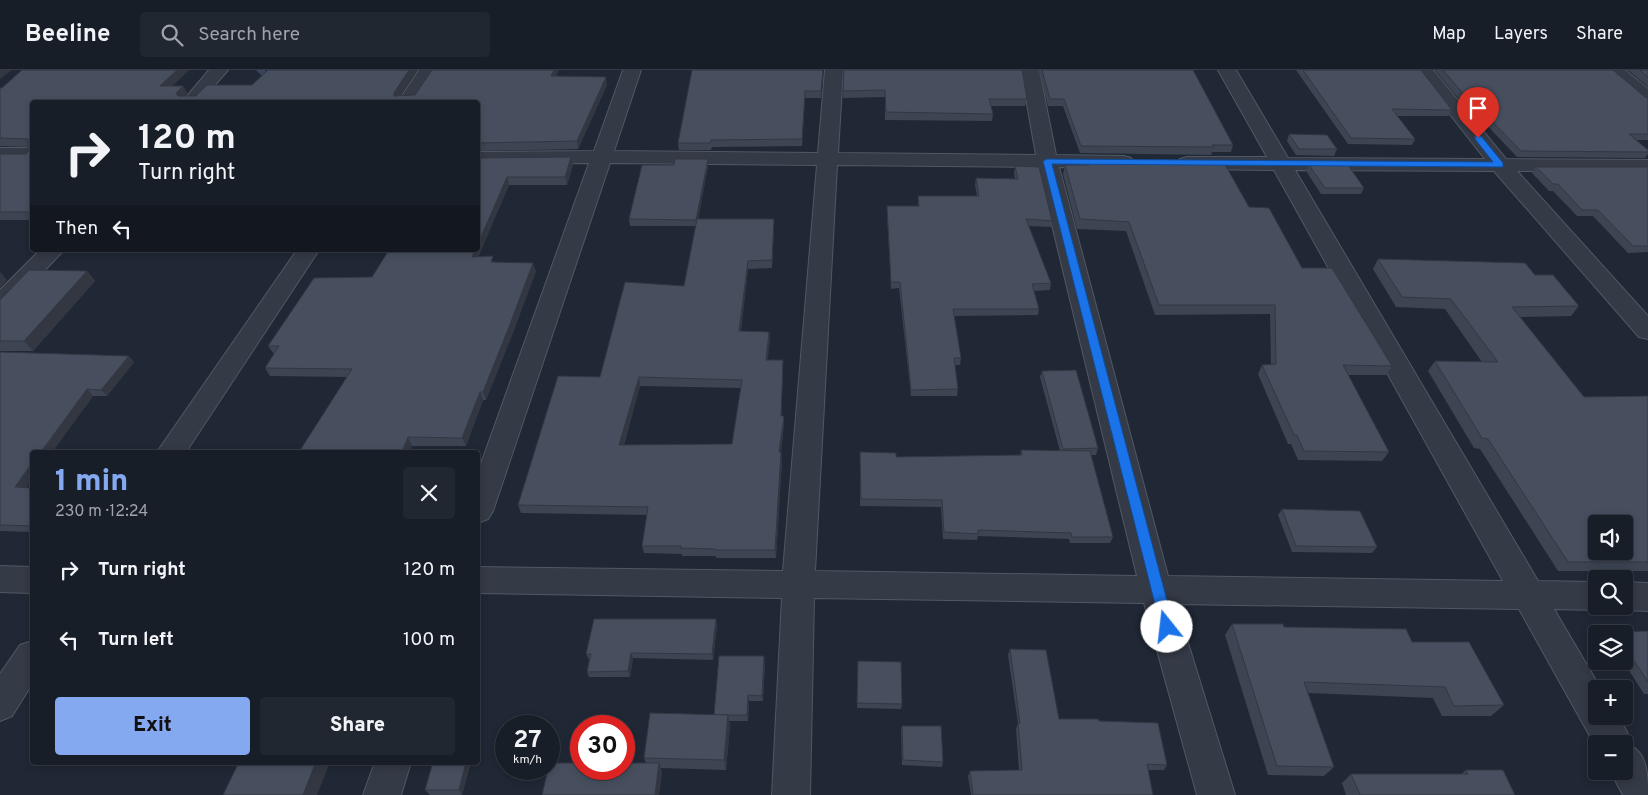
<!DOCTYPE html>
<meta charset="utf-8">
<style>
body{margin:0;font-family:Overpass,sans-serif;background:#212730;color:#f1f3f6;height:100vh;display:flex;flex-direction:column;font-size:19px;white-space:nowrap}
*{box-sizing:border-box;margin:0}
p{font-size:16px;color:#9fa2a8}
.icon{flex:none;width:28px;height:28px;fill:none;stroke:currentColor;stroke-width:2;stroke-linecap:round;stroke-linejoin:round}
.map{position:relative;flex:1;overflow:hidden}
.sheet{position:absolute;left:30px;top:380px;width:450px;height:315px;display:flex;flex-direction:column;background:#181e28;border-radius:5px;box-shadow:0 2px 8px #0003,0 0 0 1px #363c45}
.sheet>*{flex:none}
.top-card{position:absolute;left:30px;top:30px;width:450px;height:152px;border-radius:5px;box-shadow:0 2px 8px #0003,0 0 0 1px #363c45;background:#181e28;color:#f1f3f6;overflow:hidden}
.controls{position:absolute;left:1588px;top:445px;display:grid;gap:10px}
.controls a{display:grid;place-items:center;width:45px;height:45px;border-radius:5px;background:#181e28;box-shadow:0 2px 8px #0003,0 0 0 1px #363c45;font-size:25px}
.speed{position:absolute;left:495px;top:645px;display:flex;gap:10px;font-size:25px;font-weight:700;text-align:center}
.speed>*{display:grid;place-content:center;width:65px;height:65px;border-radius:50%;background:#181e28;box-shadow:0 2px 8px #0003,0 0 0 1px #363c45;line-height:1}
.speed small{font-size:12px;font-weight:400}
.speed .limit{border:8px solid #d22;background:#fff;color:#111}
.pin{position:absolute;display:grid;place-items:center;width:42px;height:42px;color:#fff;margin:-51px -21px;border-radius:50% 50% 50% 0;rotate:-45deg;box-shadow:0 0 5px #0007}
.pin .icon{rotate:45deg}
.me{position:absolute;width:55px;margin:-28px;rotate:344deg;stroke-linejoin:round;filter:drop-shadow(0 0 4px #0008)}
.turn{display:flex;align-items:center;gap:18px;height:105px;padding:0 25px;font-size:22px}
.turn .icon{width:65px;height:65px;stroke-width:2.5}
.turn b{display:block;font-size:35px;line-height:42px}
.then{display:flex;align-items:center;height:48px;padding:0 25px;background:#0003;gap:10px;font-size:19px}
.round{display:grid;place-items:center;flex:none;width:52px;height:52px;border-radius:5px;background:#212730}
.head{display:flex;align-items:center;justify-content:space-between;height:85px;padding:0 25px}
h1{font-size:30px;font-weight:800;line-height:38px;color:#84a9f1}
.button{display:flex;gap:10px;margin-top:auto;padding:10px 25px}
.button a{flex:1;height:58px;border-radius:5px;background:#84a9f1;color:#111;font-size:20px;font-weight:800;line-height:58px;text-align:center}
.button a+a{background:#212730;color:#f1f3f6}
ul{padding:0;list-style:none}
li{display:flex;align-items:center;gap:15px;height:70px;padding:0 25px}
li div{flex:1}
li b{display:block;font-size:19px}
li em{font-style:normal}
header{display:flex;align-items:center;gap:30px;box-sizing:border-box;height:70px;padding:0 25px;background:#181e28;border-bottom:1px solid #363c45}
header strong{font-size:24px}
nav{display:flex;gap:28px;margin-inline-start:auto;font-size:18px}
.search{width:350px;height:45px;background:#212730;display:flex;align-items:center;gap:12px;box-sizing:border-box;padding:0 18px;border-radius:5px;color:#9fa2a8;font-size:19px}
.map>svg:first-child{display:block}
</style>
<header>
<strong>Beeline</strong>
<div class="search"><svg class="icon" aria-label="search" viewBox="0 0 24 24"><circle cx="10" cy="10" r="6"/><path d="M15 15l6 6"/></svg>Search here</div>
<nav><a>Map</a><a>Layers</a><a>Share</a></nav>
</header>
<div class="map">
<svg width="1648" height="725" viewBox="0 0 1648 725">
<rect width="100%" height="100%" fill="#202835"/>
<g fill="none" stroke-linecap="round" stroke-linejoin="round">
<!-- stream -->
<polygon fill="#36455d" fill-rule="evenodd" points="256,0 265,0 271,5 276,16 275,18 269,18 264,8"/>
<!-- minor casing -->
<g stroke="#515864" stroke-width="2">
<g id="minor">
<polygon points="209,0 228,0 200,32 182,32"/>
<polygon points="419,0 437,0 416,32 398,32"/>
<path d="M623,0H641L614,81L818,83L825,0H843L838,83L1036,85L1021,0H1039L1056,85L1124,86L1131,88L1134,92L1131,96L1124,98L1059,97L1168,506L1503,511L1274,100L1187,99L1180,97L1177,93L1180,89L1187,87H1267L1218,0H1236L1288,88L1485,89L1415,0H1433L1506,89L1648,90V102L1517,101L1648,246V269L1639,267L1494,101L1295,100L1538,511L1596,512V536H1606L1596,540L1554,539L1601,619H1596V646H1618L1627,662L1631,676C1648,684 1648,708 1648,725H1623L1610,701H1624V674H1596V677L1519,539L1176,534L1235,725H1197L1144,533L814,528L810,725H772L782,528L478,523V497L783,501L817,95L610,93L493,441L488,449L478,453V402L589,93L478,94V82L594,81ZM837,95L1038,97L1137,506L815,501Z"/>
<polygon points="1605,0 1625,0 1648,19 1648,33 1642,32"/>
<rect x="0" y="78" width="32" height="12"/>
<polygon points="40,180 64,180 8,239 0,242 0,220"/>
<polygon points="297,180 319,180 186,382 157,382"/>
<polygon points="0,496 32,497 32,523 0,522"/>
<polygon points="1624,512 1648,513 1648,541 1624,540 1614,536 1624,536"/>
<polygon points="32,571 32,614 12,646 0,651 0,604 20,575"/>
<polygon points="375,692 411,692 401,725 363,725"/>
</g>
</g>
<!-- minor -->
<use href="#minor" fill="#343a46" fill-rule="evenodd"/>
</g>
<!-- wall -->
<g fill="#3d4452" fill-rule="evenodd">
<polygon points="22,0 189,0 172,16 183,16 187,23 184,26 196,26 252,15 417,0 400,26 415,25 556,6 607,15 578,79 478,81 478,32 32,32 32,150 0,150 0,84 26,84 28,82 28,77 0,76 0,18 2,18"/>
<polygon points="692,0 823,0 821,28 805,28 802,76 712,77 711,80 679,80 678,73"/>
<polygon points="844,0 1027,29 1025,36 991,36 993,44 992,51 885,50 885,27 843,28"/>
<polygon points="1039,0 1193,0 1233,75 1231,82 1212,82 1211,85 1080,83 1063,36 1048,36"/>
<polygon points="1296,0 1421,0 1452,40 1448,46 1397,46 1415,69 1412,75 1348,74"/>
<polygon points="1435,0 1613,0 1645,27 1648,28 1648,70 1636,70 1648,80 1648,84 1645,88 1517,87 1478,46 1473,46"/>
<polygon points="1628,0 1648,0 1648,17"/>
<polygon points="1289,64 1337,79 1334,86 1296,85 1287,71"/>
<polygon points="478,88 573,95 567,115 509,115 478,187 495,192 536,201 512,265 486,330 483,330 466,376 412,376 409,382 299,382 347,307 270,306 265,298 274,284 268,276 372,207"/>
<polygon points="1087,90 1249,137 1302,198 1392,296 1386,305 1348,305 1389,382 1382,391 1298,390 1291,374 1288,374 1258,304 1262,295 1271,295 1270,244 1155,245 1126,161 1077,159 1063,104 1065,95 1086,95"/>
<polygon points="1309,95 1364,118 1361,124 1321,124 1306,101"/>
<path d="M708,96L698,149H774V157L772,198L748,199L741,261L769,262L770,270L767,290L783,298L781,346L784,354L781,382L782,391L776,488H716V486H682V484L644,483L642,476L647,445L521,443L518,435L600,307L684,216L696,156H630L629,149ZM640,316L741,318L732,374L624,375Z"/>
<polygon points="1015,96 1052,151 1051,157 1029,156 1051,213 1050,220 1034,221 1039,239 1038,245 954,246 961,288 960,295 955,295 958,319 957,326 911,326 899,218 891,219 887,142 887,136 918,136 918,126 977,126 975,115 976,108 1015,109 1014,103"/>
<polygon points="1536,97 1648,97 1648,182 1628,183 1593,146 1577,146 1553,121 1549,121 1532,103"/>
<polygon points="1378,189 1535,205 1579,236 1571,246 1520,247 1584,327 1648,326 1648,501 1558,501 1480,379 1474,378 1428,301 1435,291 1482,292 1445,239 1396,237 1373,199"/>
<polygon points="87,201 95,211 33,281 0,281 0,230"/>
<polygon points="0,282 134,292 107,326 93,326 52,382 32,382 32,409 26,418 32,418 32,462 0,461"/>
<polygon points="1042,301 1098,378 1096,385 1091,385 1113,467 1110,473 1070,473 1069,469 978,466 977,470 943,469 941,437 860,436 860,382 896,387 1020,385 1021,380 1060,381 1040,307"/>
<polygon points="1282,439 1377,477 1372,483 1292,482 1278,445"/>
<polygon points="716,549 717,555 713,590 633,588 630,607 589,607 587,602 589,589 586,584"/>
<polygon points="1232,554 1284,557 1412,572 1504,635 1491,646 1442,646 1433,628 1308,623 1334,697 1324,706 1268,705 1225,565"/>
<polygon points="1648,561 1648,624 1644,624 1623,591 1624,591 1624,564 1612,564 1615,562"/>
<polygon points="1010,579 1059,649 1099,651 1167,695 1164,700 1148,700 1153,725 971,725 968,706 970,701 1019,700 1016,659 1018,653 1008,585"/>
<polygon points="858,591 902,634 901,639 857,638"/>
<polygon points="765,592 763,631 749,631 748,651 729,651 730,656 726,700 660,698 662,701 659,725 542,725 646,693 644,688 714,645"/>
<polygon points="902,656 943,692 942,697 902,695 901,661"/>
<polygon points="471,692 462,725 430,725 425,720"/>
<polygon points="1466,700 1515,725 1346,725 1342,713 1351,704 1461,704"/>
</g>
<!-- shaded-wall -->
<g fill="#323742">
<polygon points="0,0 12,0 0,9"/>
<polygon points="177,0 189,0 164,23 160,16"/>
<polygon points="409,0 417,0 396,31 394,23"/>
<polygon points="554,0 559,0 553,13 551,6"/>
<polygon points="606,7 607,15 578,79 577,71"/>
<polygon points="183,16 187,23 181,31 176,23"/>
<polygon points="805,21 805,28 802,76 802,69"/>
<polygon points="571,87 573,95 567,115 565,107"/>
<polygon points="708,89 708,96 697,156 696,150"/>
<polygon points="507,107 509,115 475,195 472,187 475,180 478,180 478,174"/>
<polygon points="774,149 774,157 772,198 772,190"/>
<polygon points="748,191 748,199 740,269 739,261"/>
<polygon points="533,193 536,201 512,265 486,330 483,322"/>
<polygon points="87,201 95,211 33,281 24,271"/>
<polygon points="0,202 7,210 0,218"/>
<polygon points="769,262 770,270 767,298 766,290"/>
<polygon points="129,286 134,292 107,326 101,320"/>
<polygon points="783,290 783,298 781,354 781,346"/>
<polygon points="639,307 640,316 621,383 619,375"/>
<polygon points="87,319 93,326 52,382 41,382"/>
<polygon points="480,322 483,330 466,376 462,368"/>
<polygon points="784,346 784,354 780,391 779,382"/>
<polygon points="408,367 412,376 409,382 402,382"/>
<polygon points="781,382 782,391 776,488 775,480"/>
<polygon points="32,393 32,409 22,424 15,417"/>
<polygon points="716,549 717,555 713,590 712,584"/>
<polygon points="631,583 633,588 630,607 628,601"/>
<polygon points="764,586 765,592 763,631 762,626"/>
<polygon points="748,625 749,631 748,651 747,645"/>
<polygon points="728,645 730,656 726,700 724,690"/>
<polygon points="316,692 330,692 317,725 303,725"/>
<polygon points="466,692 471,692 462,725 459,720"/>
<polygon points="659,693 662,701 659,725 655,725"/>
</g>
<!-- building -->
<g fill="#474f5f" stroke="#323742" fill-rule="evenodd">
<polygon points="22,0 177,0 160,16 183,16 176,23 178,26 196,26 207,15 252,15 268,0 409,0 394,23 394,26 415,25 432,0 554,0 551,6 606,7 577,71 478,73 478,32 32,32 32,142 0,142 0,84 26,84 28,82 28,69 0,68 0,61 1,60 0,60 0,18 2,18"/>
<polygon points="692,0 823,0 821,21 805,21 802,69 711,70 710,73 678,73"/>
<polygon points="844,0 1022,0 1027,29 989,29 993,44 886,42 885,20 843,21"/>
<polygon points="1042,0 1193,0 1233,75 1212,75 1214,77 1081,76 1064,29 1050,29"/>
<polygon points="1303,0 1421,0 1452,40 1392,39 1415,69 1351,68"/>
<polygon points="1443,0 1613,0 1645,27 1648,28 1648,64 1629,64 1648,80 1648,82 1521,81 1481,40 1477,40"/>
<polygon points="1640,0 1648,0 1648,7"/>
<polygon points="1289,64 1327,65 1337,79 1299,79"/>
<polygon points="571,87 565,107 507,107 478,174 478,88"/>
<polygon points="675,89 708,89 696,150 629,149 642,95 674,95"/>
<polygon points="1087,90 1223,91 1249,137 1269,138 1302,198 1332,198 1392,296 1343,295 1389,382 1304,381 1297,365 1294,365 1262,295 1276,294 1275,235 1159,235 1129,152 1080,149 1065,95 1089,95"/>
<polygon points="1309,95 1348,95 1364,118 1325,118"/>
<polygon points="1015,96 1039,97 1052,151 1026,149 1051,213 1032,214 1039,239 953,239 961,288 954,288 958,319 911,320 900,212 891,212 887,136 919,136 918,126 979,126 976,108 1018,109"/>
<polygon points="1536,97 1648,97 1648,176 1633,176 1598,140 1582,140 1558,114 1553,114"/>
<path d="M697,149H774L772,190L748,191L739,261L769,262L766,290H783L781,346H784L779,382H781L775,480H715V479L680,478L681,476H642L648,437L518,435L558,306L600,307L625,212L684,216ZM639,307L742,310L732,374L619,375Z"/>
<polygon points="389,180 475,180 472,187 493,186 491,192 533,193 509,257 483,322 480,322 462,368 408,367 402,382 299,382 352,299 265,298 279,276 268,276 314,208 372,207"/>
<path d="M1378,189L1525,193L1535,205H1553L1579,236L1512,237L1584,327L1648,326V492H1568L1488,369L1482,368L1435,291L1498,292L1451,229L1402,227ZM1596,454H1624V481H1596Z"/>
<polygon points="29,200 87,201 24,271 0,271 0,230"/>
<polygon points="0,282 129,286 101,320 87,319 41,382 32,382 32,393 15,417 32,418 32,456 0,455"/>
<polygon points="1076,300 1098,378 1063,379 1042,301"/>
<polygon points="1021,380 1090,381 1113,467 1072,467 1071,463 978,460 978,464 944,462 942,430 861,429 860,382 896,383 896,387 1022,385"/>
<polygon points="1282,439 1360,441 1377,477 1296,476"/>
<polygon points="594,549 716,549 712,584 631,583 628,601 587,602 591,584 586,584"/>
<polygon points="1232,554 1283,554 1284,557 1406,559 1412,572 1469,572 1504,635 1454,636 1445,617 1304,612 1334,697 1277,696"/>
<polygon points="1648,561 1648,612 1624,575 1624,564 1616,564 1615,562"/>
<polygon points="1010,579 1046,580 1059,649 1098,649 1099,651 1158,653 1167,695 1147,694 1153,725 973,725 970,701 1022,700 1018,653 1020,653"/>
<polygon points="719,586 764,586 762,626 748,625 747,645 714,645"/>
<polygon points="858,591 901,592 902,634 857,633"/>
<polygon points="650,643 728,645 724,690 644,688"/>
<polygon points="902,656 941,656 943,692 903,690"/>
<polygon points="239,692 316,692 303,725 223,725"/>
<polygon points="433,692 466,692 459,720 425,720"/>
<polygon points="549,693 581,693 581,699 624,699 624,693 659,693 655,725 542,725 548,699 549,699"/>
<polygon points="1466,700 1503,700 1515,725 1360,725 1351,704 1468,704"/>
</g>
<!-- route -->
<polygon fill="#1a73e8" stroke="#114b97" points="1475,66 1481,66 1503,93 1503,97 1052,94 1174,557 1172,562 1167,563 1162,562 1043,91 1047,89 1493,92 1475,69"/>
</svg>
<div class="controls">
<a><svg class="icon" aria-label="sound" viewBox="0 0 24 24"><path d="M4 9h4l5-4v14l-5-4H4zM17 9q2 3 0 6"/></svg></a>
<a><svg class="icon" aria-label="search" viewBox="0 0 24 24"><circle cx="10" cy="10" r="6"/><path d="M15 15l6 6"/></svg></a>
<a><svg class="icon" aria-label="layers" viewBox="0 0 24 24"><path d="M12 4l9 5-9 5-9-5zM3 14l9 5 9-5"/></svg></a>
<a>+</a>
<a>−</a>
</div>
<div class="speed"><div>27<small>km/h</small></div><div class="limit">30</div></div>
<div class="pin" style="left:1478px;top:68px;background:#d93025"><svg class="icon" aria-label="arrive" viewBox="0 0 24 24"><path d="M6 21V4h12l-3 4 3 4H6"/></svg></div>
<svg class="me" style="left:1167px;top:557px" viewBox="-20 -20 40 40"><circle r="19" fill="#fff"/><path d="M0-13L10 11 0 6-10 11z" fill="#1a73e8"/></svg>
<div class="top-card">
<div class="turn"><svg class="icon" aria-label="right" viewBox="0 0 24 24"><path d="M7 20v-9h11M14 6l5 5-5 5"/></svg><div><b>120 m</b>Turn right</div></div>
<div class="then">Then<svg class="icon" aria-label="left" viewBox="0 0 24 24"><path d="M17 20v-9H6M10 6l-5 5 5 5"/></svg></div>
</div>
<section class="sheet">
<div class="head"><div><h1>1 min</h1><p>230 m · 12:24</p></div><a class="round"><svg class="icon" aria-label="close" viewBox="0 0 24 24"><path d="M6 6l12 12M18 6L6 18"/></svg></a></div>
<ul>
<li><svg class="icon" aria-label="right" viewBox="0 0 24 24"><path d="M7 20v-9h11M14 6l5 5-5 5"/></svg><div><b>Turn right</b></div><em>120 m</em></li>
<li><svg class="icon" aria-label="left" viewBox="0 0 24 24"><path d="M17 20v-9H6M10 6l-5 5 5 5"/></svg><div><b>Turn left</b></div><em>100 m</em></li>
</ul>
<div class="button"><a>Exit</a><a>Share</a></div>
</section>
</div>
